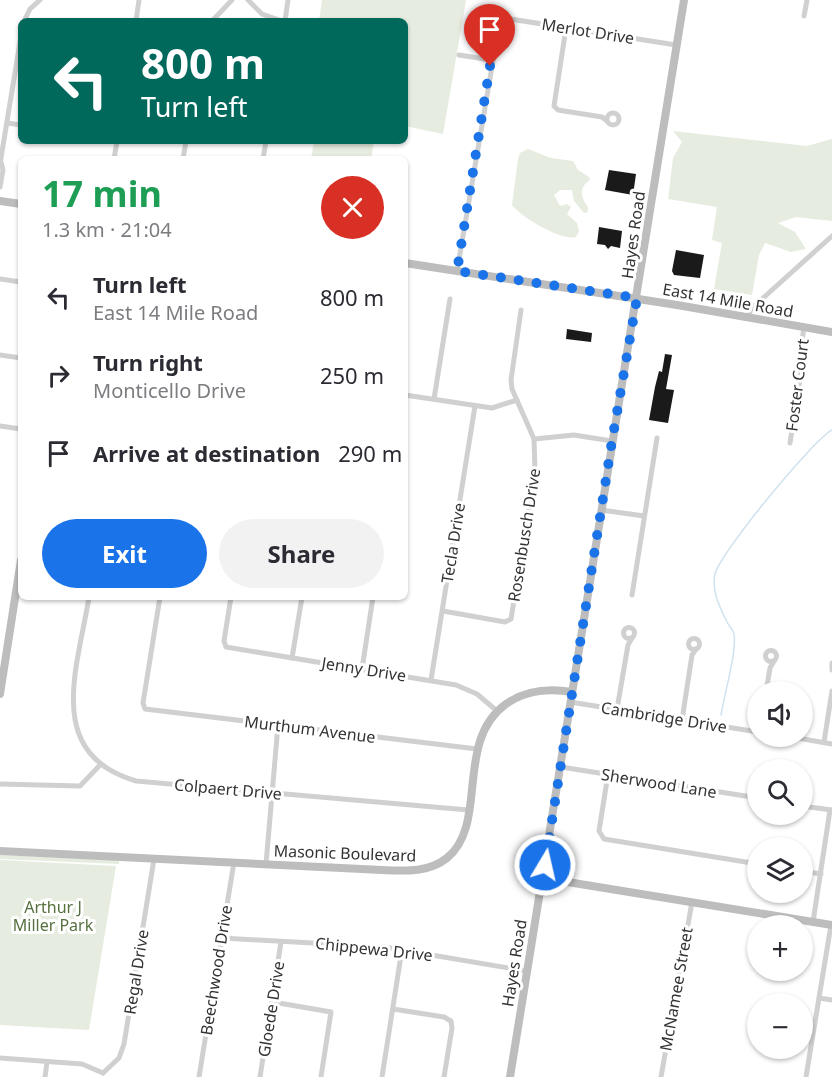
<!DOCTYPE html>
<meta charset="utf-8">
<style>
body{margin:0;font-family:"Noto Sans",sans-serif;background:#f2f2f3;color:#2b2b33;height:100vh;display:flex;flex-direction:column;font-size:22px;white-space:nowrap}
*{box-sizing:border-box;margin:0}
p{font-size:20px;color:#7c7c81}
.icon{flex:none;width:33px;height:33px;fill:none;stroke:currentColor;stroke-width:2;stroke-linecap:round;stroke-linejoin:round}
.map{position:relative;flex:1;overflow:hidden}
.details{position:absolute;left:18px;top:156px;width:390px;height:444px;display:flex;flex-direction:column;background:#fff;border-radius:9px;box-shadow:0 2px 4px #0004}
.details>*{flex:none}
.guide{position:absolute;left:18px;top:18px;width:390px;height:126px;border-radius:9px;box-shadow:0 2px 4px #0004;background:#00695c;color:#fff;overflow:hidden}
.fabs{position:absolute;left:747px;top:681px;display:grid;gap:12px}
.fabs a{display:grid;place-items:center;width:66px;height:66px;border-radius:50%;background:#fff;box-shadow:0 2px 4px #0004;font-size:30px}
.pin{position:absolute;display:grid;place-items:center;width:51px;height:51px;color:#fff;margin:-62px -26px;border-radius:50% 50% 50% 0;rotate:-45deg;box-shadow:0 0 6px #0007}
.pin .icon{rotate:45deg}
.me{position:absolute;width:66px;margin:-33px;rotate:9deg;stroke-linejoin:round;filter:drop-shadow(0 0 4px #0008)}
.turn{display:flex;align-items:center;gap:21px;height:126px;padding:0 24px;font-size:27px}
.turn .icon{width:78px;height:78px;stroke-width:2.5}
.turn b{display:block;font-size:42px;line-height:51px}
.round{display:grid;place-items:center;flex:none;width:63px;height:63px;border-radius:32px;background:#f2f2f3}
.overview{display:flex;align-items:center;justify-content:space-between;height:102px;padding:0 24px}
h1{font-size:36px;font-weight:700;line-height:45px;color:#1e9e55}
.button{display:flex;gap:12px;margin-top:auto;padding:12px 24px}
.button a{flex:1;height:69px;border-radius:36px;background:#1a73e8;color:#fff;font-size:24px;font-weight:700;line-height:69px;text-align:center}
.button a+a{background:#f2f2f3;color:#2b2b33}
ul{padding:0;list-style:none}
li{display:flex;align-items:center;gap:18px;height:78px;padding:0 24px}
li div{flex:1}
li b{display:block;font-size:22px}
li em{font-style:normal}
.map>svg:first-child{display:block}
</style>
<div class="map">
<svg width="832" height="1077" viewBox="0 0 832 1077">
<rect width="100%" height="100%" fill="#fff"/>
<!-- green -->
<g fill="#e6ecdf">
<polygon points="322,0 466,0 443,134 405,126 405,21 319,21"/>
<polygon points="673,131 807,146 832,139 832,221 796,217 778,223 795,232 806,249 791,252 765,243 759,255 752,295 714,289 722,243 712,240 717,207 668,199 673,158 682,142"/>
<polygon points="314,141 374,141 371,159 311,159"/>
<path d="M528,149L551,158L573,161L578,170L589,177L590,180C578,188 581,197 588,207V212L584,213L574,201L572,190H560L554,195L560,206L567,204L571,207L567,214L577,223L579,231L576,237C561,241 521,217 512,205L518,159L520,153Z"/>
<polygon points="0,855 119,860 119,864 0,859"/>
<polygon points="0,860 116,866 89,1030 0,1025"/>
</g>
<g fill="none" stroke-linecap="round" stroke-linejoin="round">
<!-- stream -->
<path stroke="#cfe2ee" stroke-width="1.5" d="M721,715C724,695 737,652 734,634C733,630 729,626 727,622C720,608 711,590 715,574C720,553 812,441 832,430"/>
</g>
<!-- building -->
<g fill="#1a1a1a">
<polygon points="609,170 636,174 633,195 605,190"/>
<polygon points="599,227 622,231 620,248 611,246 608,249 605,245 597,244"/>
<polygon points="676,250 704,255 700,278 674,275 672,271"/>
<polygon points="567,329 592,333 591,342 566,339"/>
<polygon points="665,354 672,355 666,389 674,390 668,423 649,420 655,387 659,371 662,372"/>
</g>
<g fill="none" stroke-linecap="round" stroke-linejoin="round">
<!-- street -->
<g stroke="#d0d0d0" stroke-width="5">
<polyline points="248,0 262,14 282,21"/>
<polyline points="804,16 807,0"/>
<polyline points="24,21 30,9 40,0"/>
<polyline points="136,21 139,0"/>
<polyline points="212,21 232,0"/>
<polyline points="285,21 288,0"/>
<polyline points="566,28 554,106 558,110 602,117 607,121"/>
<polyline points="459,55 491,60"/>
<circle cx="613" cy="119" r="6"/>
<polyline points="7,123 21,125"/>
<polyline points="114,159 117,141"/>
<polyline points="183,159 186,141"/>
<polyline points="263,159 266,141"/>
<polyline points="0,164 21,36"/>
<polyline points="0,187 3,170 1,162"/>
<polyline points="457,271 500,20 504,18 676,45"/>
<polyline points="0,279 21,282"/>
<polyline points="748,316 752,308 832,236"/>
<polyline points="0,355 21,358"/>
<polyline points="405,395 492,408 517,400"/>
<polyline points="434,399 450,299"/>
<polyline points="0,426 21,429"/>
<polyline points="534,439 574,435 612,441"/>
<polyline points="790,443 804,354 802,341 804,327"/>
<polyline points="601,510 644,516"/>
<polyline points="632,595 657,438"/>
<path d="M89,597C78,667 43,754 136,781L468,810"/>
<polyline points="160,597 143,703 145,709 477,749"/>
<polyline points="231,597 224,641 226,647 456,685 477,694 497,711"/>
<polyline points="443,611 505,622 511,619 535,471 534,439 512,389 511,380 521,310"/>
<circle cx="629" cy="633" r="5.5"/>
<circle cx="694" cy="644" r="5.5"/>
<circle cx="771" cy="656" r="5.5"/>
<polyline points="292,658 302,597"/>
<polyline points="832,663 832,670"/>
<polyline points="362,669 373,597"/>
<polyline points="431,680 475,406"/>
<polyline points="766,692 770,668 774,661"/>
<polyline points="570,702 758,732"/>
<polyline points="617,709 628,645 632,638"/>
<polyline points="682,720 692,655 696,649"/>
<polyline points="786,736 832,744"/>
<polyline points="824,742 832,691"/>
<polyline points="561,767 758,798"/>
<polyline points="608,774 599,831 604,839 758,864"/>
<polyline points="0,784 80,786 101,764"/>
<polyline points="802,806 832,810"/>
<polyline points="266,864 278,725"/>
<polyline points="802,871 821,874"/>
<polyline points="813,922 830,810"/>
<polyline points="222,938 384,947 526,971"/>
<polyline points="819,998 832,1000"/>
<polyline points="273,1002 331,1012 321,1077"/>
<polyline points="393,1009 444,1017 451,1021 452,1028 444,1077"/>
<polyline points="0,1058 82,1064 103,1073"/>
<polyline points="103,1073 119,1058 124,1044 154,859"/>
<polyline points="45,1077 47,1062"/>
<polyline points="199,1077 234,862"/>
<polyline points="260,1077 281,942"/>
<polyline points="382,1077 402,949"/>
<polyline points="661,1077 692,902"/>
<polyline points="806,1077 831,925"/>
</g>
<!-- secondary -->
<g stroke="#bdbdbd" stroke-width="8">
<polyline points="0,201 21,204"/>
<polyline points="405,263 677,305 832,332"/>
<polyline points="0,694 21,560"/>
<path d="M0,851L382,870C405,871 428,873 447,858C489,824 454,741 506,704C526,690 548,688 572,692"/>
<polyline points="543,878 832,925"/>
<polyline points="510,1077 684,0"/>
</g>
</g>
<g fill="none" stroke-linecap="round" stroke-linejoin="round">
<!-- route -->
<polyline stroke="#1a73e8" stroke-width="10" stroke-dasharray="0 18" points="490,66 457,271 637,298 612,441 545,865"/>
</g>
<g text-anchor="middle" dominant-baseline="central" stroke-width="6" stroke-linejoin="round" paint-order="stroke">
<!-- street labels -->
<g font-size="16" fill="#333" stroke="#fff">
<text transform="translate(588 31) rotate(9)">Merlot Drive</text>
<text transform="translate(633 235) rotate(-82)">Hayes Road</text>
<text transform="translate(728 300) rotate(10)">East 14 Mile Road</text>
<text transform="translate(797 385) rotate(-83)">Foster Court</text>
<text transform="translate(524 535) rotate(-81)">Rosenbusch Drive</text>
<text transform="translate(453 543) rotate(-81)">Tecla Drive</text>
<text transform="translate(364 669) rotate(9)">Jenny Drive</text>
<text transform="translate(664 717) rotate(9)">Cambridge Drive</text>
<text transform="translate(310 729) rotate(7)">Murthum Avenue</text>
<text transform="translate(659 783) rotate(9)">Sherwood Lane</text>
<text transform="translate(228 789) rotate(5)">Colpaert Drive</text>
<text transform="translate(345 853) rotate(2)">Masonic Boulevard</text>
<text transform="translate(374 949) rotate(6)">Chippewa Drive</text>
<text transform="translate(514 963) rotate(-81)">Hayes Road</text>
<text transform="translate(216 970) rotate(-81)">Beechwood Drive</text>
<text transform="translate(136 972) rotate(-81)">Regal Drive</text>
<text transform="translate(676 989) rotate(-80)">McNamee Street</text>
<text transform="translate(271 1009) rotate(-81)">Gloede Drive</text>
</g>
<!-- park labels -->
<g font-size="16" fill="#56703f" stroke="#fff">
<text x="53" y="907">Arthur J<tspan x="53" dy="18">Miller Park</tspan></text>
</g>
</g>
</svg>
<div class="fabs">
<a><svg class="icon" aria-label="sound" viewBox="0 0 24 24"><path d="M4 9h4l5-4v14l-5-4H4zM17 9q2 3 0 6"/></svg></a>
<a><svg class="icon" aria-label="search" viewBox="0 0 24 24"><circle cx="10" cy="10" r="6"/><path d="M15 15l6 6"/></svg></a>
<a><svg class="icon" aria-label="layers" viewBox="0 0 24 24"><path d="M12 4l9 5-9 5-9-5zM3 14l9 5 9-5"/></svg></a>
<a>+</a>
<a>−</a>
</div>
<div class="pin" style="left:490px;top:66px;background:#d93025"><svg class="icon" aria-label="arrive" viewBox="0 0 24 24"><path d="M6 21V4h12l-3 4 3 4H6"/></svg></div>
<svg class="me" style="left:545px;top:865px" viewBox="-20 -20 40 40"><circle r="17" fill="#1a73e8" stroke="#fff" stroke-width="3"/><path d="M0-11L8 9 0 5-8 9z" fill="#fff"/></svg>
<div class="guide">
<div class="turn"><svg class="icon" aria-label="left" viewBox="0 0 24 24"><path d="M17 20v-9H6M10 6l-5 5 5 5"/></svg><div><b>800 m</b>Turn left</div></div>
</div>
<section class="details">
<div class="overview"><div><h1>17 min</h1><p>1.3 km · 21:04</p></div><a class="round" style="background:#d93025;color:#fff"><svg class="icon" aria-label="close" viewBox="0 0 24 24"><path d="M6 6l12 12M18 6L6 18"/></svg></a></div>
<ul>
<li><svg class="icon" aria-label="left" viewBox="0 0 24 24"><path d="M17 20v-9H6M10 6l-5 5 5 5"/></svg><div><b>Turn left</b><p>East 14 Mile Road</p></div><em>800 m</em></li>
<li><svg class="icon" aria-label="right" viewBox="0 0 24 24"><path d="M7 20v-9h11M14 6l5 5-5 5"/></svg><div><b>Turn right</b><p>Monticello Drive</p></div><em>250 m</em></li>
<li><svg class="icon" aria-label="arrive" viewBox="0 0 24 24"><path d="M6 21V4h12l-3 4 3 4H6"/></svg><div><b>Arrive at destination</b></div><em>290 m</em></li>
</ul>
<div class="button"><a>Exit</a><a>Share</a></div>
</section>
</div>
